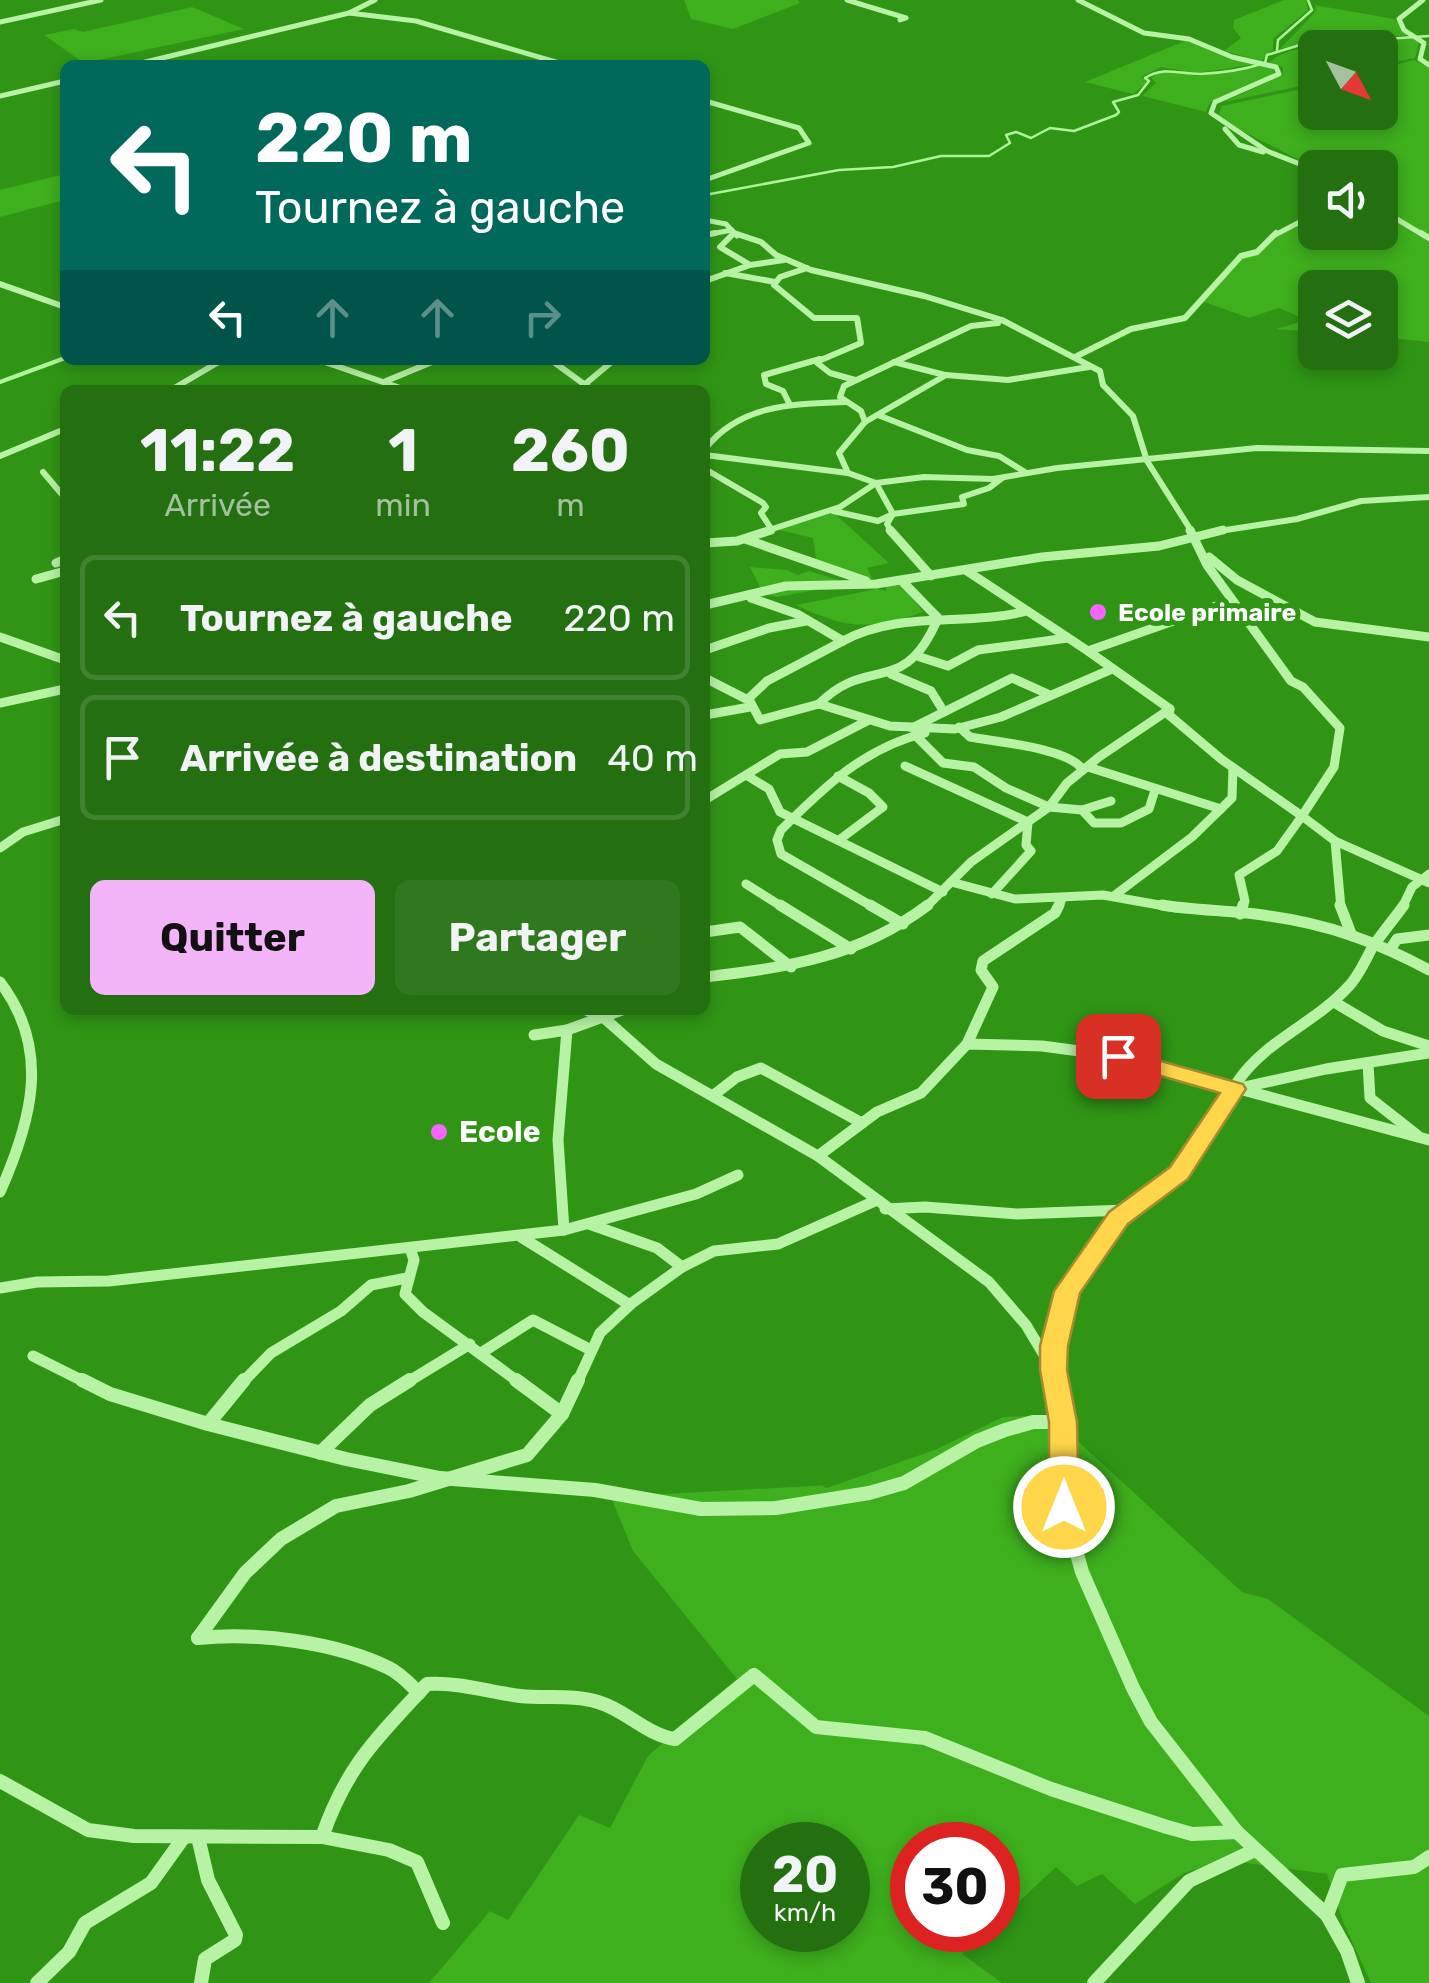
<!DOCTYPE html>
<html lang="fr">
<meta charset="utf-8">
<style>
body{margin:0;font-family:Rubik,sans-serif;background:#30781e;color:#f1f3f6;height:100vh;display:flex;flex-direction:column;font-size:38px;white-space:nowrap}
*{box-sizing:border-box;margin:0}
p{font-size:32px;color:#a3c19f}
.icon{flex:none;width:55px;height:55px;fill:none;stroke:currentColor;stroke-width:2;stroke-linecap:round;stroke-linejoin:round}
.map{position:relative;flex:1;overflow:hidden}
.sheet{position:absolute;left:60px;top:385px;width:650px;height:630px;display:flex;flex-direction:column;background:#247010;border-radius:15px;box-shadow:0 5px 15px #0003}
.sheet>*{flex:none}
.hud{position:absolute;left:60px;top:60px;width:650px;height:305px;border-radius:15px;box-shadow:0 5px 15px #0003;background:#00695c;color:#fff;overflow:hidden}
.needle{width:65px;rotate:131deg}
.buttons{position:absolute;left:1298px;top:30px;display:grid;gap:20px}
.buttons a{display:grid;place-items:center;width:100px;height:100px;border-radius:15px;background:#247010;box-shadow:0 5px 15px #0003;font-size:50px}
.speed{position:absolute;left:740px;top:1822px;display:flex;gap:20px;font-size:50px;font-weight:700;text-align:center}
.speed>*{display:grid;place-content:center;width:130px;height:130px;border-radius:50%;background:#247010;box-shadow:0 5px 15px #0003;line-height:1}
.speed small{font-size:25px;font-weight:400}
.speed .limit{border:15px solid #d22;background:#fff;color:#111}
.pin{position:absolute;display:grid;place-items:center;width:85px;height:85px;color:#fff;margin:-42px;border-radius:20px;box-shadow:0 5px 15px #0006}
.me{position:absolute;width:110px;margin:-55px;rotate:0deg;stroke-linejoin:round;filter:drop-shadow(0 0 8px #0008)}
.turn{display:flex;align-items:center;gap:35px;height:210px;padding:0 30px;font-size:45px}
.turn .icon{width:130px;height:130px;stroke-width:2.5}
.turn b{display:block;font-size:70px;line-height:85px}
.lanes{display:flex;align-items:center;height:95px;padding:0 30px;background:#0003;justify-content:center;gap:50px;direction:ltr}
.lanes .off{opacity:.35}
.eta{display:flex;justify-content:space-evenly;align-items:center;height:170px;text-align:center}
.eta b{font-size:60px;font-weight:700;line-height:70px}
.primary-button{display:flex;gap:20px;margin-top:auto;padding:20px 30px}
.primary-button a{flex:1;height:115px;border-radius:15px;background:#f3b4fa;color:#111;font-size:40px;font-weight:700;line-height:115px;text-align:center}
.primary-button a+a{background:#30781e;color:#f1f3f6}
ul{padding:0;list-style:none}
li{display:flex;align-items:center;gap:30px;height:125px;margin:0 20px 15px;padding:0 10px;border:5px solid #418230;border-radius:15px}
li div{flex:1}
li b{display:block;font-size:38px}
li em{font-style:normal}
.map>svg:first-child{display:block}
</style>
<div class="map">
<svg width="1429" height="1983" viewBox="0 0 1429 1983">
<rect width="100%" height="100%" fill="#309515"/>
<!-- green -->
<g fill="#3eaf1d" fill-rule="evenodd">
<polygon points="684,0 798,0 800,3 733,29 691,19"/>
<polygon points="1284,0 1306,0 1308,10 1273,39 1273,50 1261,61 1224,51 1241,38 1233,28 1234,20"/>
<polygon points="1315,5 1394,19 1408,35 1281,48 1316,11"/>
<polygon points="192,7 244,29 84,63 44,35 74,29 83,32"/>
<path d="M1411,37L1419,43L1415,58L1380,64V48H1315V83L1224,102L1283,75V67L1270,63C1282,42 1385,39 1411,37Z"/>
<polygon points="1187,40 1229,59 1257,64 1197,73 1161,67 1141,77 1148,82 1133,94 1085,82"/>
<polygon points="1414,60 1429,67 1429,342 1380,337 1380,288 1315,288 1315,332 1276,329 1307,320 1279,308 1249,318 1199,300 1233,270 1241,256 1257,252 1271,237 1315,215 1315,232 1380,232 1380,214 1383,213 1380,168 1315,168 1217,118 1222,106 1315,86 1315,112 1380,112 1380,69"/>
<polygon points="1267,65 1274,69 1274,74 1210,102 1206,112 1142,96 1156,83 1151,78 1164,70 1198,76"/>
<polygon points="65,174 65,200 0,217 0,190"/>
<polygon points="833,512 889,563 867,568 873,580 817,565 813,538 775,529"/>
<polygon points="750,567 787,570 798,575 809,571 851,584 776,597 763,593"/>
<path d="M902,585L923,612C870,631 846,629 796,605L877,589L886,591V586Z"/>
<path d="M1036,1416L1058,1423L1242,1592L1268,1599L1429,1716V1983H1371L1343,1922L1327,1874L1225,1860L1184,1873L1135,1904L1102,1874L1077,1886L1056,1867L998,1921V1845H912V1930H988L962,1954L1002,1983H429L490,1911L508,1920L579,1815L610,1828L648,1756L737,1679L633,1551L611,1497L828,1485L822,1486L827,1488L937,1449L1003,1417ZM762,1845H848V1930H762Z"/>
</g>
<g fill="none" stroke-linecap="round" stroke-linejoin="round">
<!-- stream-far1 -->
<g stroke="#aef498" stroke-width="2.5">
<polyline points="1277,50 1278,40 1312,10 1308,0"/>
<path d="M705,195L839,170L893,167L941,156H989L1010,143L1006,135L1016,132L1031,138L1050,128L1074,131L1116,115L1119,112L1113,102L1138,95L1149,81L1145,78C1165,66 1178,74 1200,74C1223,73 1243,70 1265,63L1267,55L1300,45L1429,36"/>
</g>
<!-- stream -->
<polyline stroke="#aef498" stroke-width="4" points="0,382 65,358"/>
<!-- street-far4 -->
<g stroke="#b7f2a5" stroke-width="5">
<polyline points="847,0 906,18 900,20"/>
<polyline points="1078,0 1144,33 1189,39 1232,57 1276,67 1279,74 1215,102 1211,113 1267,151 1315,170"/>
<polyline points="1423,0 1399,19 1404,30 1424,43 1420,59 1429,65"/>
<polyline points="349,13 416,21 566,65"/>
<polyline points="0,22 101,0"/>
<polyline points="133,65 349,13 375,0"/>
<polyline points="0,96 65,81"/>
<polyline points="705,101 799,128 809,143 705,180"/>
<polyline points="1225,129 1239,145 1263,152"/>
<polyline points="1380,209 1425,236"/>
<polyline points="705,220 726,224 737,236"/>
<polyline points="705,235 732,230"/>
<polyline points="1273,236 1315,214"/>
</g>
<!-- street-far3 -->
<g stroke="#b7f2a5" stroke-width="6">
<polyline points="734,233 761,242 776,255 811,270 924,296 1002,320 1100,371 1103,385 1133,416 1147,461 1192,532"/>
<polyline points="1421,233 1429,238"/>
<polyline points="705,235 715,233"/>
<polyline points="750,265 784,260"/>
<polyline points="807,268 780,277 774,285 814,318 857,318 861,343 816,362 830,373 855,380"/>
<polyline points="725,273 775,282"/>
<polyline points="705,281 750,265 720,247 734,233"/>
<polyline points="0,284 65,307"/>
<polyline points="1075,357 1131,329 1185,318 1241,256 1257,252 1276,233"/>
<polyline points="319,360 406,390"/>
<polyline points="551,360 592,390"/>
<polyline points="894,362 945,375"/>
<polyline points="386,381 437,360"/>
<polyline points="584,385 614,360"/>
<polyline points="171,390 222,360"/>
<polyline points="414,390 438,390"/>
<polyline points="790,405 783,391 766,384 764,375 820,359"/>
<polyline points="878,415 967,450 999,456 1025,472"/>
<polyline points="865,422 946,375 1008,380 1089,367"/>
<path d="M705,449C740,404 793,404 846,402"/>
<polyline points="705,455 848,473 876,483 893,514 887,524 892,532"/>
<polyline points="0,456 65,429"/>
<polyline points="705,469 763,503 766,507 761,513 770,527"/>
<polyline points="43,472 65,498"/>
<polyline points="848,473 839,453 865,422 861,411 840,397 844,386 971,326 998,323"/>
<polyline points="833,511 878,521 893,514 964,504 962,497 989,488 1002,478"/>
<polyline points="763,532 840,507 876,483 924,477 993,479 1057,468 1257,448 1429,451"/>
<polyline points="1213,532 1297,519 1361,501 1429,497"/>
</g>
<!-- street-far2 -->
<g stroke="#b7f2a5" stroke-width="9">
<polyline points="890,530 931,576"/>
<polyline points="1190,530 1207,565 1291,681 1303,687 1340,728 1334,767 1302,816 1335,841 1429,883"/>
<polyline points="745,539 866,581"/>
<polyline points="705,543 737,541 771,530"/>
<polyline points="1209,557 1237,580 1315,622 1429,637"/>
<polyline points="56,563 65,559"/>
<polyline points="967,571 1088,651"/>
<polyline points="36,579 65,571"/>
<path d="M751,598L797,614L843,641C899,610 966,627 1027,611"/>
<polyline points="705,605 786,586 876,584 1042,557 1159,546 1223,530"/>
<polyline points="0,637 65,660"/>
<polyline points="705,650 769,628 806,621"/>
<polyline points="920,657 948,666 978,650 1068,638"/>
<polyline points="891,674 931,691 944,712"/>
<polyline points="705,678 750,701 760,720 819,704 890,726 955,729 1001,717 1112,669"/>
<polyline points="748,699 767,681 843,641"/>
<polyline points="0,703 65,689"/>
<path d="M819,704C868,654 904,699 938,618L902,581"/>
<polyline points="1170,709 1169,715 1221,759 1302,816 1277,851 1239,875 1245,901 1242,908"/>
<polyline points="705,715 750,707"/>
<path d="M959,727L970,737C997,742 1069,748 1083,770"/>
<polyline points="912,728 1012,678 1050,695"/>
<polyline points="915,735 943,763 974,767 1006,788 1049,807 1082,810 1094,823 1121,823 1149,809 1155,790"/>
<polyline points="905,766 1028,822 1026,845 1031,851 992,894"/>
<polyline points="1088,767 1221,809"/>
<polyline points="746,775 769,789 780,812 943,892"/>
<polyline points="838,776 869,793 883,807 839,840"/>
<polyline points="705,800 780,754 807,752 869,720"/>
<polyline points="1082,810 1111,801"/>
<polyline points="1335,841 1341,908"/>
<polyline points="0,848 23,832 65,819"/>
<polyline points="951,882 1015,899 1103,895 1176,908"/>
<polyline points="746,884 784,908"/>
<polyline points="1115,895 1192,837 1232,798 1233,768"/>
<path d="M875,908L781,854L777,840L781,830C824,787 864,748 925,733"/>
<polyline points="925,908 971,862 1049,807 1067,783 1099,757 1170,709 1088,651 1219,605 1238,611"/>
<polyline points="1058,908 1062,899"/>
<polyline points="1402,908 1412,887 1429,874"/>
</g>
<!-- street-far1 -->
<g stroke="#b7f2a5" stroke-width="11">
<polyline points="780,905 851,949"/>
<polyline points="870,905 903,924"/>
<path d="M1162,905C1197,911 1234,910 1269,916C1328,924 1377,942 1429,970"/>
<polyline points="1340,905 1352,936"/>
<polyline points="1240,914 1243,905"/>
<polyline points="705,932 740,927 791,967"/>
<polyline points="1391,948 1397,939 1429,935"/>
<path d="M705,977C789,967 859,957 928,905"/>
<path d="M0,982C52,1050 31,1122 0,1192"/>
<polyline points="1334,1002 1383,1031 1429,1046"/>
<polyline points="586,1010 603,1017 656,1064 818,1156 989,1282 1026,1325 1053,1370"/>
<polyline points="534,1035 567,1030 622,1010"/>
<polyline points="967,1044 993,987 981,970 983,961 1055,913 1059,905"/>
<polyline points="1368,1064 1370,1098 1417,1135"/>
<polyline points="1235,1089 1326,1069 1429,1053"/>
<polyline points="715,1094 737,1077 761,1068 862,1123"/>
<polyline points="818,1156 877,1112 921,1093 967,1044 1042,1046 1117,1056 1429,1140"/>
<polyline points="885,1209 925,1207 1017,1214 1126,1210"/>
<polyline points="589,1224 657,1248 682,1267"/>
<polyline points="564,1230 696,1194 738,1175"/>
<polyline points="521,1237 630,1305"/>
<polyline points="410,1248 414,1260 405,1294 423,1312 520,1383"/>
<polyline points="0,1288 37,1282 109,1281 564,1230 558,1140 567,1030"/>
<polyline points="481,1353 533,1320 589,1349"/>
<polyline points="33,1356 87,1383"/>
<polyline points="242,1383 271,1353 341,1311 371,1285 407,1278"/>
<polyline points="406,1383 470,1344"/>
<polyline points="577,1383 600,1333 632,1303 682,1267 714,1251 778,1244 875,1201"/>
<path d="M1056,1383C1046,1325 1081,1249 1125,1212C1142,1198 1164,1190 1180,1172C1204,1144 1218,1111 1238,1081C1265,1041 1315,1023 1348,987C1358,977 1365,961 1372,948C1382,933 1394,919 1404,905"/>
</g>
<!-- street -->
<g stroke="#b7f2a5" stroke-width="14">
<polyline points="82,1380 110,1394 208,1424 346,1459 440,1478 595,1490 701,1509 776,1508 869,1493 904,1483 977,1441 1005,1430 1033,1422 1063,1422"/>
<polyline points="516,1380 562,1414"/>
<polyline points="1056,1380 1063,1422 1064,1507 1082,1572 1133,1688 1151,1722 1237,1832 1327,1915 1347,1951 1358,1983"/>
<polyline points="208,1424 244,1380"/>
<polyline points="320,1453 370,1405 410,1380"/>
<polyline points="198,1638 245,1573 281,1539 336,1506 409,1491 527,1455 562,1414 578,1380"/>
<path d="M198,1638C258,1632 335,1642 389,1668C401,1674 410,1684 419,1693"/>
<polyline points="0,1781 88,1830 134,1836 322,1837 389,1850 417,1862 443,1923"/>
<polyline points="198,1837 208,1880 236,1935 235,1940 205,1959 201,1983"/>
<path d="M322,1837C347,1765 377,1738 427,1684C459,1682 488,1692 520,1696C546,1699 573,1694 598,1702C626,1710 645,1734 675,1739L754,1675L816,1727L925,1738L1051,1789L1167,1827L1192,1834L1237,1832"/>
<polyline points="1327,1915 1342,1875 1414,1867 1429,1857"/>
<polyline points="37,1983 69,1952 85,1923 151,1883 184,1837"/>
<polyline points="1094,1983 1189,1881 1255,1850"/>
</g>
</g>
<!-- route -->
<polygon fill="#ffd54a" stroke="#a68a30" stroke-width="2.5" points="1118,1049 1243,1084 1246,1089 1188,1179 1128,1224 1080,1293 1068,1346 1067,1370 1077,1422 1079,1507 1074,1515 1064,1518 1054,1515 1049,1507 1049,1422 1040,1370 1040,1346 1054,1291 1109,1212 1170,1167 1220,1093 1109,1061 1106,1056 1109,1051"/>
<!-- markers -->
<g fill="#f566ff" stroke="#309515" stroke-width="4">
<circle cx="1098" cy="612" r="10"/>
<circle cx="439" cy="1132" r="10"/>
</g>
<g text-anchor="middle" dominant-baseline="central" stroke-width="10" stroke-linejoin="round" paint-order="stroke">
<!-- far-poi labels -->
<g font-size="25" font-weight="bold" fill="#fff" stroke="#309515" text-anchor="start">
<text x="1118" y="612">Ecole primaire</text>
</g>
<!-- poi labels -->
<g font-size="30" font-weight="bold" fill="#fff" stroke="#309515" text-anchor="start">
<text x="459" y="1132">Ecole</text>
</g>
</g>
</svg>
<div class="buttons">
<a><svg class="needle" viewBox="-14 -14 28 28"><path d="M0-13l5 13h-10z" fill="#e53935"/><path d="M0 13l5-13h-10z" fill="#a3c19f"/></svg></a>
<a><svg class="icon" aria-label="sound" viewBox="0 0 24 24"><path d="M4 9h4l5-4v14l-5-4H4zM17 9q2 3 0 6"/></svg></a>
<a><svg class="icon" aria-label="layers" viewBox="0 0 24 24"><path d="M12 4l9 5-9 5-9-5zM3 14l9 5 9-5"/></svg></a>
</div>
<div class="speed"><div>20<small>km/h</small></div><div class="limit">30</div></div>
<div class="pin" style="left:1118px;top:1056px;background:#d93025"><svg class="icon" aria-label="arrive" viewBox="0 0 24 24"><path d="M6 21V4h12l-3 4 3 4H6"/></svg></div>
<svg class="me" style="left:1064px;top:1507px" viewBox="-20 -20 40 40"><circle r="17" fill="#ffd54a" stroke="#fff" stroke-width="3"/><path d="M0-11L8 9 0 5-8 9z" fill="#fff"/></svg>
<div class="hud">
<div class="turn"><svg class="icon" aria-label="left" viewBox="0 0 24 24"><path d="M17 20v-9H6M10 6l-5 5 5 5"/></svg><div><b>220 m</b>Tournez à gauche</div></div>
<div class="lanes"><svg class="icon" aria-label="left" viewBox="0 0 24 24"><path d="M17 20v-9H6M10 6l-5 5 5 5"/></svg><svg class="icon off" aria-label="ahead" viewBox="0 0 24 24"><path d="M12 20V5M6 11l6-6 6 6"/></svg><svg class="icon off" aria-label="ahead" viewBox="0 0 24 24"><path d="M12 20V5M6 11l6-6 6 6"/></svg><svg class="icon off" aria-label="right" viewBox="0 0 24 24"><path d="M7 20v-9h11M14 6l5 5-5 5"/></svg></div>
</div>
<section class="sheet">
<div class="eta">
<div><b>11:22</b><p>Arrivée</p></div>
<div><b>1</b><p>min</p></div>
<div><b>260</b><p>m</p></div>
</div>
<ul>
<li><svg class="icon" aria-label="left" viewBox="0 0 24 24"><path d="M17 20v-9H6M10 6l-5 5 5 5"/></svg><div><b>Tournez à gauche</b></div><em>220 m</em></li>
<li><svg class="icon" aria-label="arrive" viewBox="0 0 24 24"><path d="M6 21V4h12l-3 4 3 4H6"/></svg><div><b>Arrivée à destination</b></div><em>40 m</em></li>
</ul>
<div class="primary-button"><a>Quitter</a><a>Partager</a></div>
</section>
</div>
